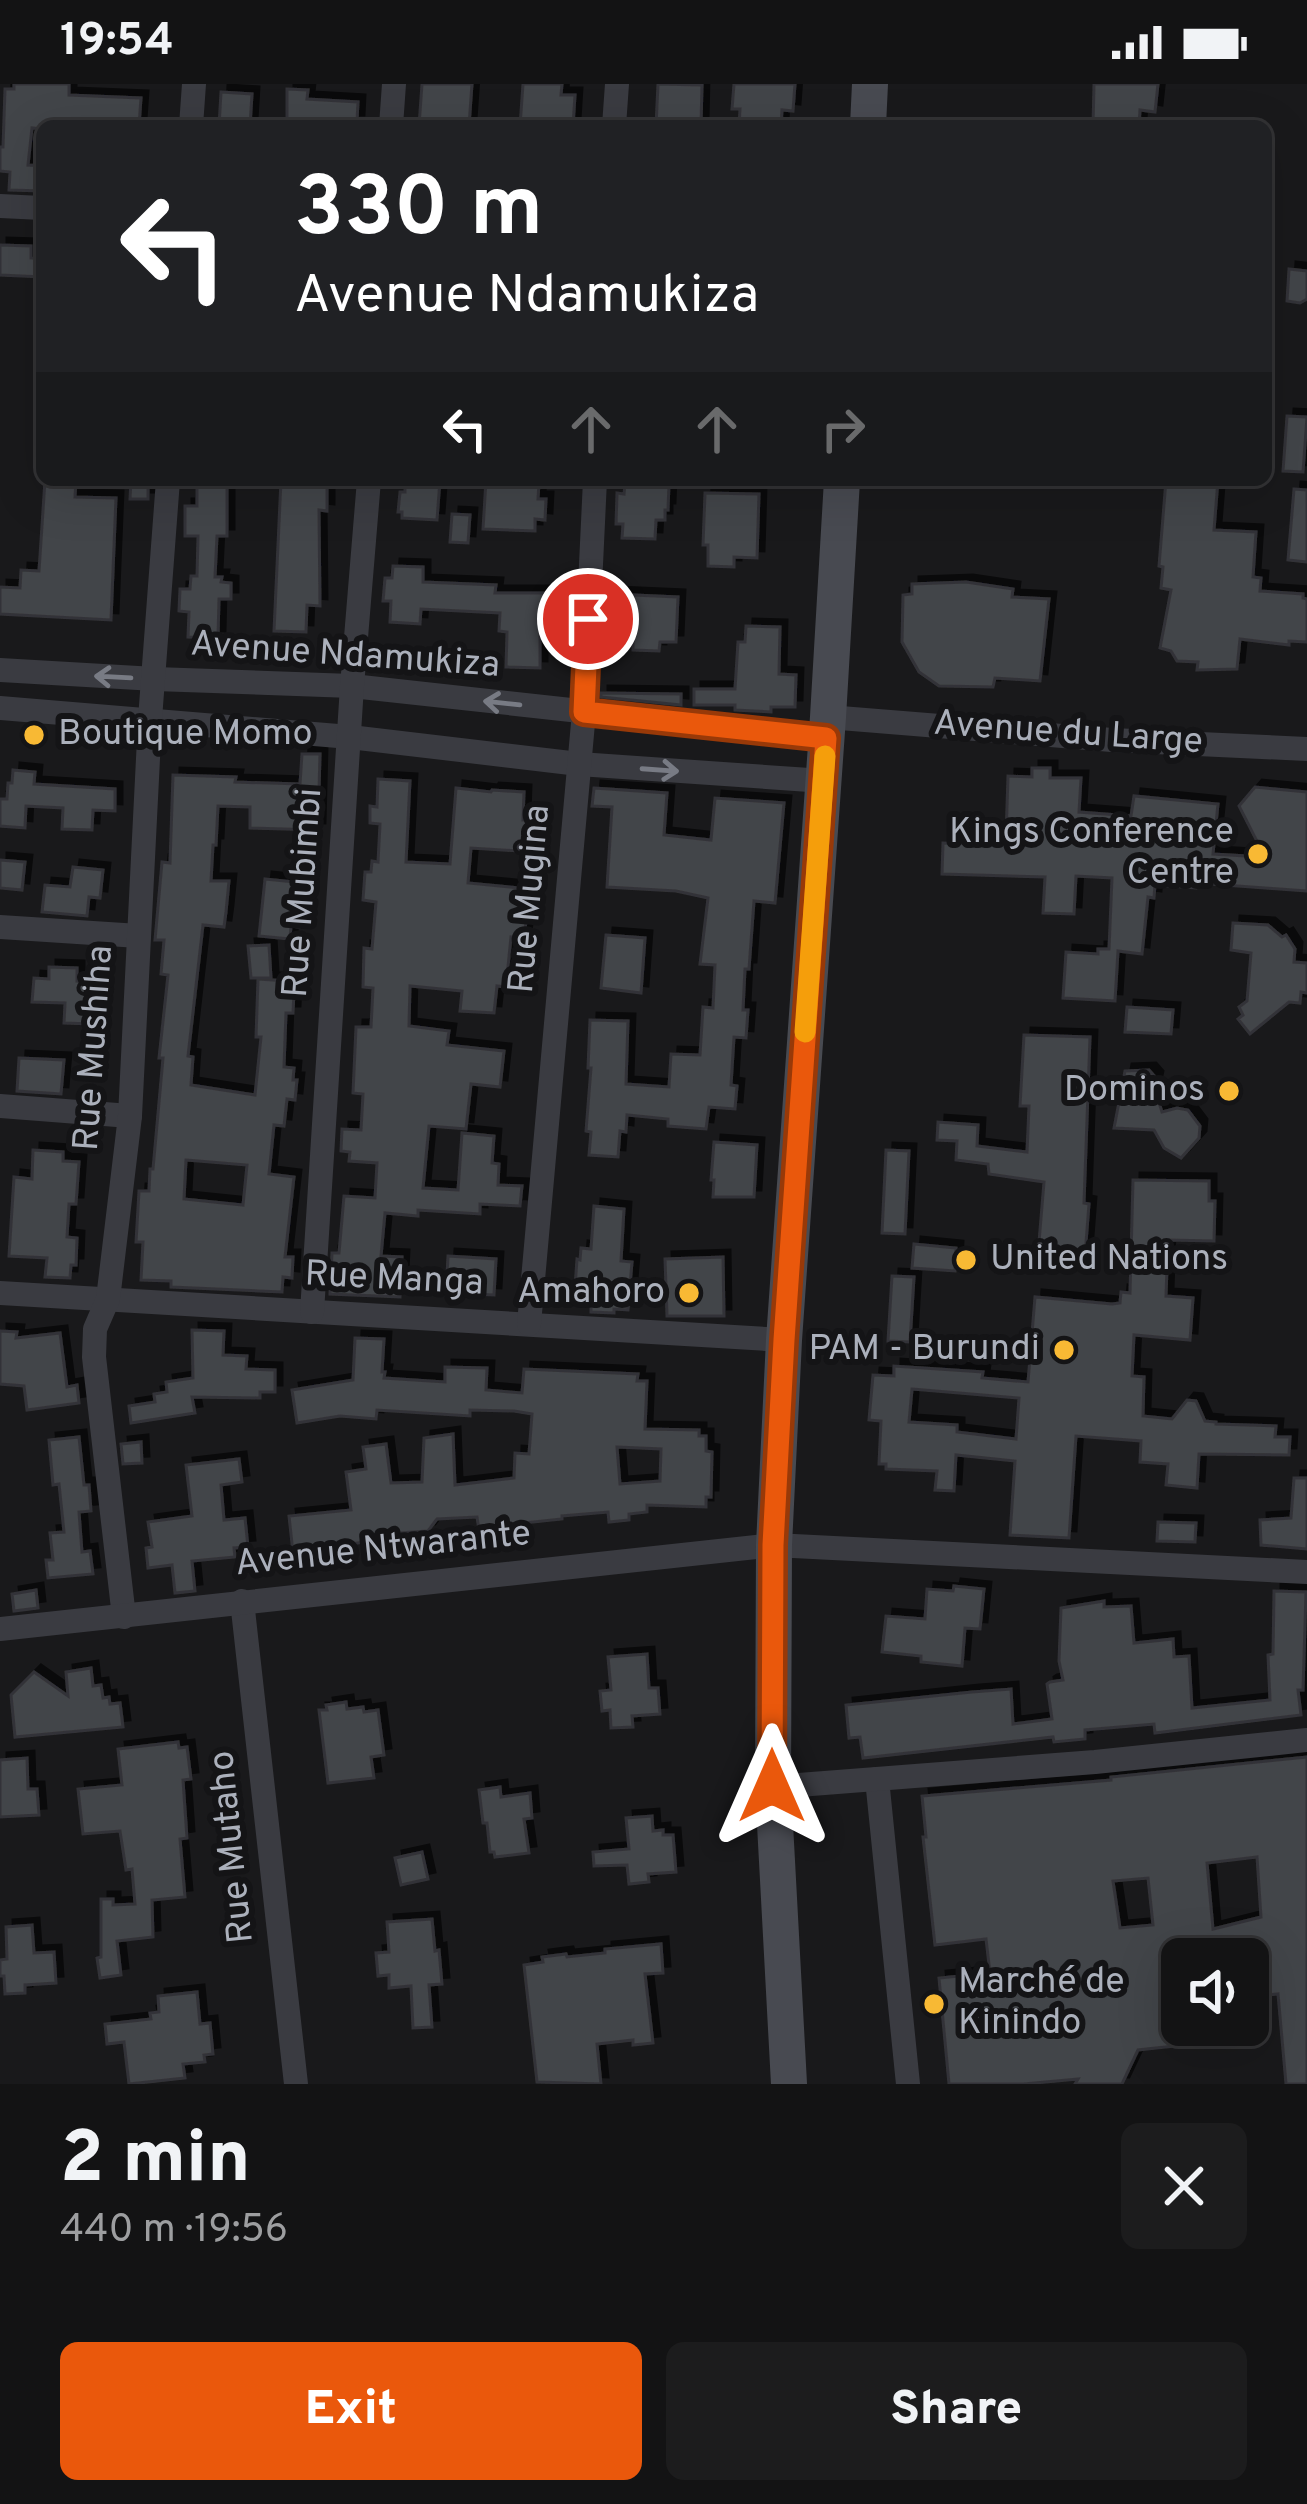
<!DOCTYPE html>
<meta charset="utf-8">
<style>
body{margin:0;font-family:Overpass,sans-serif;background:#1c1c1d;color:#f1f3f6;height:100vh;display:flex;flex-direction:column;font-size:45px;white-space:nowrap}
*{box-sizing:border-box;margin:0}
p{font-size:39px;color:#9d9ea0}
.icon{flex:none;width:66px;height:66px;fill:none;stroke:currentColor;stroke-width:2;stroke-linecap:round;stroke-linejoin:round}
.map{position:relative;height:2000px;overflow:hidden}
.details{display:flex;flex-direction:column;background:#131314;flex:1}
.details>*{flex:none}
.guide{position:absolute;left:36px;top:36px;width:1236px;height:366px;border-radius:18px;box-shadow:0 12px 48px #0002,0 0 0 3px #323234;background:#202124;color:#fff;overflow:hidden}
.fabs{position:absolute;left:1161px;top:1854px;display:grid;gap:24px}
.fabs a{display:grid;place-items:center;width:108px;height:108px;border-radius:18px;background:#131314;box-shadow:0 12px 48px #0002,0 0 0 3px #323234;font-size:60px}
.pin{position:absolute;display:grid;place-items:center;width:102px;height:102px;color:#fff;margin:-51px;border:6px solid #fff;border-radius:50%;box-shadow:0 3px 12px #0007}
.me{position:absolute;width:132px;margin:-66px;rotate:0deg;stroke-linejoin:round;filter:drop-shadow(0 0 9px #0008)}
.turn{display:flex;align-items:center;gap:42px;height:252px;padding:0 60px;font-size:54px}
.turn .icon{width:156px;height:156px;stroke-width:2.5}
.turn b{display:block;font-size:84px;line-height:102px}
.lanes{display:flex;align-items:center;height:114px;padding:0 60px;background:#0003;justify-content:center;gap:60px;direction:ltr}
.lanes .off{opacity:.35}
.round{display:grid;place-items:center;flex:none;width:126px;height:126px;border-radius:18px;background:#1c1c1d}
.head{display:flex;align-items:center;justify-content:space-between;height:204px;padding:0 60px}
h1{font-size:72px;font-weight:800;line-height:90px}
.primary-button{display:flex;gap:24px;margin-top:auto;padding:24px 60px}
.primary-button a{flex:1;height:138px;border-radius:18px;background:#ea580c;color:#fff;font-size:48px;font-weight:800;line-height:138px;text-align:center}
.primary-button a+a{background:#1c1c1d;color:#f1f3f6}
.status{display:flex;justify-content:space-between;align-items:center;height:84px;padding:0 60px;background:#131314;direction:ltr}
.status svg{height:33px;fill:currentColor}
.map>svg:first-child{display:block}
</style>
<div class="status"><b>19:54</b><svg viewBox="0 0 49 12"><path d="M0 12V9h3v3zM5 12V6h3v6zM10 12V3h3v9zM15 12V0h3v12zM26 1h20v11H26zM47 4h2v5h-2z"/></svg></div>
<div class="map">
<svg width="1307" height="2000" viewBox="0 0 1307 2000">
<defs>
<filter id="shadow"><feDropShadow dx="7" dy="-7" stdDeviation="0" flood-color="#0009"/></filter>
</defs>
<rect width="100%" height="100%" fill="#19191b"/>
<!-- building -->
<g fill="#434448" stroke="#333337" stroke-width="3" fill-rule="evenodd" filter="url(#shadow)">
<polygon points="14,0 69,0 69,11 141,14 139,42 42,42 42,45 32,44 28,81 42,82 42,107 9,106 10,88 0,87 0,63 3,63 5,5 14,5"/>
<polygon points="422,0 472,0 469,42 419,42"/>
<polygon points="523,0 562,0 561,11 575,11 573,42 520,42"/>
<polygon points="658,0 702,1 701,42 656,42"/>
<polygon points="734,0 795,0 793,27 782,26 781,42 739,42 740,25 732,25"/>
<polygon points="1094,0 1158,0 1155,28 1140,26 1139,42 1093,42"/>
<polygon points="287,5 308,6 307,15 358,18 357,38 351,38 351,42 287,42"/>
<polygon points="221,8 252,10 250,42 219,42"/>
<polygon points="0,161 31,162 31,174 42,175 42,193 0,191"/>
<polygon points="1289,185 1307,187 1307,215 1300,219 1287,217"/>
<polygon points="1287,332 1307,333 1303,388 1283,387"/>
<polygon points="45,396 76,396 75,413 116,414 111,536 0,530 0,503 20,504 21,486 39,487"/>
<polygon points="131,396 148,396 148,415 130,415"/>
<polygon points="197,396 227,396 227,452 217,452 215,493 222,493 221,498 231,499 231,515 219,515 218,554 188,553 189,528 179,527 180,505 190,505 191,492 197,492 198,452 185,452 185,422 197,422"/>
<polygon points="281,396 320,396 320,403 327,403 327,427 319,426 320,522 307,521 306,548 274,547"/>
<polygon points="405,396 440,396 437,436 402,434 402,428 398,428 400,408 405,408"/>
<polygon points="486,396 518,396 518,400 539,400 538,415 546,415 545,436 535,435 535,447 483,445"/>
<polygon points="1166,396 1218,396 1214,446 1256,448 1253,493 1261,494 1260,507 1303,510 1303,514 1307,515 1307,558 1289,557 1289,561 1240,555 1237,585 1197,586 1198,578 1177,577 1171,567 1160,564 1171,506 1161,504 1163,483 1159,482"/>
<polygon points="625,399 669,400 668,426 665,426 665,436 656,436 655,455 622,454 623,440 616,440 617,409 624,410"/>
<polygon points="1294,405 1307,406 1307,478 1288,476"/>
<polygon points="705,409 759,410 757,474 734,473 734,483 708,482 708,461 703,461"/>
<polygon points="452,430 470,431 468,459 450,458"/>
<polygon points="393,482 423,483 423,498 496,501 495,509 544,509 543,523 555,524 554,552 540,552 540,584 506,583 507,548 499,547 500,529 421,525 420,540 390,538 391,517 383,517 385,494 392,494"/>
<polygon points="966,498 1013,505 1012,513 1049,515 1040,597 995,594 993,603 939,602 919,588 902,558 903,511 912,510 912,500"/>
<polygon points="611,510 678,513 676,558 660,558 659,567 633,566 633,556 609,555"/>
<polygon points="746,542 780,543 779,590 796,591 795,623 771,623 771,628 735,626 735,621 694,621 694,605 735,605 738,558 745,558"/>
<polygon points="601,609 681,610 681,621 601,613"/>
<path d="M302,670H320L318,746L250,744V723L218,722L216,761H213L211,797H229L226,828L224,843L203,841L188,972L193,973L191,1001L255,1011L261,953H256L258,895L288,897V908H294L293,929H286L284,983L294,984L293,996H297L295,1016L287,1015L284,1042L274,1041L269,1090L294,1093L285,1173H293L292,1194L283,1193L282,1208L171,1203V1197L141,1196L143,1158H136L139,1107H149L150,1085H153L163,974H159L168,891L161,890L164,856H155L162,778L170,779L173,691L236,693L235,698L300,700ZM186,1076L247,1081L243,1121L184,1115Z"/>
<polygon points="1032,684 1050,684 1050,694 1081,694 1079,728 1131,732 1134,712 1218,720 1213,770 1265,773 1239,722 1255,703 1307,708 1307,807 1197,799 1196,804 1155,801 1154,814 1148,813 1142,870 1118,867 1115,917 1063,914 1066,868 1098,870 1098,865 1109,865 1112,794 1076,792 1074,830 1043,829 1045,793 942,790 943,759 980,760 981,752 1006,753 1008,692 1032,693"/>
<polygon points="13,686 35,688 34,700 115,705 115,727 93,726 92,746 62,745 63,724 26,722 25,744 0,742 0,715 7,715 8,699 12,699"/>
<polygon points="378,695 410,697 406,778 450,780 456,704 491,708 492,706 524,708 523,736 532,736 531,757 519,757 518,767 471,764 468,799 520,804 519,818 528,820 524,855 511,853 506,903 497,902 494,929 460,927 462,907 410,902 409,942 449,947 447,961 504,967 500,1003 471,1000 466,1045 429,1042 423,1104 458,1106 462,1049 494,1052 492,1079 499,1080 498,1101 522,1102 520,1122 480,1120 480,1130 418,1126 418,1132 385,1129 381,1172 402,1173 400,1213 330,1210 332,1169 339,1169 344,1112 375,1114 377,1079 349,1077 350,1068 341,1067 342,1045 361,1046 363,1010 353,1009 356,943 371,943 373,904 363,903 364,864 372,865 376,818 363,816 365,788 371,788 372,777 378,778 380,740 370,739 370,722 377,723"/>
<polygon points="594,704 667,709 664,751 711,756 715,714 784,719 775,819 754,817 749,885 745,885 743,926 748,926 746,954 734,953 731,1001 737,1002 735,1025 709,1023 706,1045 668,1042 668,1035 627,1031 626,1048 620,1047 618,1073 589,1071 591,1048 586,1047 591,984 588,984 590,936 628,937 626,1000 669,1003 671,970 700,971 703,923 713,924 715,881 700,880 708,814 676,807 607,803 612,723 592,722"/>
<polygon points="0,776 25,778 22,806 0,804"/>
<polygon points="73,783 103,786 100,814 89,813 87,832 42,828 45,801 70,803"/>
<polygon points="265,795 295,798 292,824 301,825 299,843 291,842 290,855 259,852"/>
<polygon points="1233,839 1268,841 1282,853 1286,851 1295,865 1294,878 1307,879 1307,909 1301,908 1300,919 1289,918 1250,950 1238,935 1243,931 1239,923 1247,917 1251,869 1231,866"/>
<polygon points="606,851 645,854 641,909 601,904"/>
<polygon points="269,861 271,894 251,894 248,862"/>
<polygon points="49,883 77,884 77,897 93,898 91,940 64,939 65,919 32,918 34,894 49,895"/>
<polygon points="1127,923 1173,926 1171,950 1125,948"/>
<polygon points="1024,951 1090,953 1084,1119 1089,1120 1084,1185 1037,1182 1044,1098 989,1090 988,1080 956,1076 957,1057 937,1056 938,1038 978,1041 977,1062 1027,1068 1029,1022 1020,1022"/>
<polygon points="19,974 64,976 61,1010 17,1007"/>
<polygon points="1149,986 1156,994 1154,1003 1162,1028 1177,1024 1188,1026 1200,1042 1199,1054 1181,1074 1164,1064 1154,1046 1114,1044 1125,987"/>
<polygon points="714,1058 757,1061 754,1113 713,1113 714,1096 711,1096"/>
<polygon points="33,1066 63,1068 63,1077 79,1078 76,1120 69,1120 67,1153 77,1154 76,1181 71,1181 70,1194 45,1193 47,1174 9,1172 14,1093 32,1095"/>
<polygon points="886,1066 909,1067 905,1150 882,1149"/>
<path d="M1133,1096L1209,1097V1117H1215L1214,1157L1168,1156L1166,1212L1193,1214L1190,1256L1134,1251L1132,1292L1144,1293L1143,1332L1172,1335L1187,1316L1196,1317L1205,1337L1216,1338V1340L1276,1342L1275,1353H1290L1289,1371L1199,1370L1197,1404L1166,1401L1168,1380L1140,1378L1141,1357L1076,1352L1069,1454L1010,1451L1015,1377L956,1371L954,1407L935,1406L937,1387L886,1385V1380H879L881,1337L869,1336L873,1291L894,1292V1282L983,1288L982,1294L1028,1298L1035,1213L1112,1220L1120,1219L1121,1208L1130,1209ZM912,1305L1019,1314L1016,1355L957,1348V1341L909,1338Z"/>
<polygon points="594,1122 624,1125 621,1177 632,1178 628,1226 614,1225 614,1229 591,1228 591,1218 574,1217 577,1175 580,1176 581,1164 591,1165"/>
<polygon points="914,1160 956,1164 955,1187 912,1184"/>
<polygon points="448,1172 496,1175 494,1211 446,1209"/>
<polygon points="723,1173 724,1232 667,1232 665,1175"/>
<polygon points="892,1192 914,1193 910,1258 888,1257"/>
<polygon points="192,1246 224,1247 223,1271 247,1272 246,1285 275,1286 275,1308 260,1308 260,1314 192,1313 195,1329 131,1339 129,1322 155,1318 154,1310 167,1308 166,1298 193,1294"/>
<polygon points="0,1247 17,1248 16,1254 60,1249 67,1303 77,1301 79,1319 27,1326 24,1302 0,1300"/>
<path d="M355,1254L384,1255L382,1288H385L384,1294L445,1298V1283L487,1284L486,1306L522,1309L524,1285L638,1290L637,1297H647L645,1345L699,1346V1352H706V1367L712,1368L711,1413H706V1423L647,1421V1428L629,1430V1436L609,1438L608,1428L562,1432V1435L514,1440L515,1449L480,1453L477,1433L437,1435L428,1447L387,1450L389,1472L367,1475L364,1458L293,1469L289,1432L351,1426L346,1388L366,1385L363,1363L386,1360L391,1399L422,1398L424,1354L453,1350L455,1401L514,1394L515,1369L529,1370L532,1330L514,1327L470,1326V1332L377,1326L376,1335L340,1332L297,1339L292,1306L353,1296ZM617,1363L661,1365L660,1397L620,1400Z"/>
<polygon points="79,1353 84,1401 89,1401 91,1427 79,1428 82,1468 90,1467 93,1490 48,1494 46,1476 53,1476 50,1449 64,1448 59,1400 53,1401 49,1356"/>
<polygon points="141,1358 142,1379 123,1380 121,1360"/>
<polygon points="239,1375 242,1398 221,1401 224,1436 245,1434 248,1463 234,1464 235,1473 192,1477 195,1507 175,1509 172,1481 148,1484 146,1464 152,1463 148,1438 192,1432 186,1381"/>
<polygon points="1294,1394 1307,1394 1307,1465 1261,1461 1260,1436 1291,1434"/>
<polygon points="1158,1438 1196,1439 1195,1458 1157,1457"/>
<polygon points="954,1502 984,1505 980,1545 965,1544 962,1582 921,1578 921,1572 882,1568 886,1532 925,1535 927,1505 953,1507"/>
<polygon points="36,1506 38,1524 14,1527 12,1510"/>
<polygon points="1274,1507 1306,1508 1303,1606 1298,1606 1301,1631 1155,1649 1154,1640 1085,1646 1085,1655 1054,1658 1053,1653 863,1674 860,1653 849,1654 846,1621 972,1608 1011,1605 1013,1640 1052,1635 1047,1600 1050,1598 1063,1596 1059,1577 1061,1524 1104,1517 1104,1523 1131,1522 1134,1559 1173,1555 1174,1573 1189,1572 1192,1624 1270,1616 1268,1571 1273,1570"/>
<polygon points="647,1570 649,1604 658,1604 660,1630 632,1632 633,1643 611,1644 610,1626 602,1627 600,1607 611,1606 608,1573"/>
<polygon points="91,1584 93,1602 101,1601 103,1614 109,1613 110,1620 120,1619 123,1643 15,1653 11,1611 34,1588 68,1612 66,1588"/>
<polygon points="346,1618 347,1625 363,1623 364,1628 378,1626 384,1671 371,1673 374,1694 328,1699 319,1626 327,1626 326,1621"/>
<polygon points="178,1658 179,1664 187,1663 191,1695 183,1696 187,1754 180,1755 185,1813 152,1816 153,1853 117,1857 121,1891 100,1894 97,1874 101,1873 101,1815 113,1815 113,1821 135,1820 132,1785 126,1786 120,1747 83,1750 78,1705 122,1701 118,1665"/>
<path d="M1307,1673V2000H1286L1278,1910L1248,1913V1875H1182V1941H1220L1222,1957L1138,1966L1122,2000H1075L1078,1995L1024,2000H949L939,1894L990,1889L986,1855L935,1861L923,1753H926L922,1712L1111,1696V1693ZM1257,1773L1261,1833L1213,1845L1207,1779ZM1148,1794L1153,1841L1120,1844L1113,1797Z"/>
<polygon points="27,1674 28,1705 37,1705 39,1731 0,1733 0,1676"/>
<polygon points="500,1703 501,1713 530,1709 532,1734 524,1735 529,1769 495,1773 494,1768 490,1768 487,1739 483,1739 479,1706"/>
<polygon points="652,1732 653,1747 663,1746 663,1751 673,1751 676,1788 648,1790 649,1798 629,1800 627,1781 594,1782 593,1768 629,1765 626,1734"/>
<polygon points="422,1768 428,1795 401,1801 395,1774"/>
<polygon points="432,1835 435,1867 439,1866 442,1900 429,1901 432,1943 413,1944 411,1902 389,1904 389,1891 378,1892 376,1869 389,1868 387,1838"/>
<polygon points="32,1841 34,1869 54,1868 56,1899 25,1901 25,1909 5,1910 4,1892 0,1892 0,1876 7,1875 6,1843"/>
<polygon points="661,1860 663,1889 645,1890 653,1959 633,1961 633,1956 597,1960 601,2000 537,1998 524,1881 543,1878 542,1873 566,1870 567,1873 605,1869 605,1865"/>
<polygon points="197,1908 200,1940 210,1939 213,1970 204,1971 205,1978 183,1980 185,1994 129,2000 124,1958 107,1960 105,1940 151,1935 150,1929 159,1928 158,1912"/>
</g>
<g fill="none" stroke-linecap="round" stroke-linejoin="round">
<!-- street -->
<g stroke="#3a3b41" stroke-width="24">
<polyline points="191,42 194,0"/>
<polyline points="391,42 394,0"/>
<polyline points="614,42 617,0"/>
<polyline points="0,122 42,124"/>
<polyline points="0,586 155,595 352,602 827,654"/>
<polyline points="0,624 350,653 579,680 824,697"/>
<polyline points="828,633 1112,656 1307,665"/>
<polyline points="0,843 139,852"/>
<polyline points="0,1022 130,1032"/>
<polyline points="0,1209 784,1256"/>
<polyline points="312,1228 352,602 369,396"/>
<polyline points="529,1240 584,628 595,396"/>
<polyline points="242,1517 296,2000"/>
<polyline points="124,1533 94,1273 95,1245 108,1215 130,1032 150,635 168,396"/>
<polyline points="0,1545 774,1461 1307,1488"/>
<polyline points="877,1695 908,2000"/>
<polyline points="773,1703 1095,1678 1307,1656"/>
</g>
<!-- secondary -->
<g stroke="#484a51" stroke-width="36">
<polyline points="868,42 870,0"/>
<polyline points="789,2000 773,1703 774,1461 784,1256 828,633 842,396"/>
</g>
</g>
<!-- one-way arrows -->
<defs><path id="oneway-shaft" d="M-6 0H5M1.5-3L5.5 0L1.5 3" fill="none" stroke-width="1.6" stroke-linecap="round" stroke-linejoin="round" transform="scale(3)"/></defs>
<g stroke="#787b84">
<use href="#oneway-shaft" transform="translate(113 593) rotate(-177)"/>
<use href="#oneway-shaft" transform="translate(502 619) rotate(-174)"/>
<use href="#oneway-shaft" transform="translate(660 686) rotate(4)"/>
</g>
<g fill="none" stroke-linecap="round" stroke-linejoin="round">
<!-- route casing -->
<g stroke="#983908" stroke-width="30">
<polyline id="route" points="588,535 584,628 826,654 784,1256 773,1461 772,1702"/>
</g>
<!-- route -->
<use href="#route" stroke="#ea580c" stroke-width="21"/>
<!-- slow -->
<polyline stroke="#f59e0b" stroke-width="21" points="805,948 825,672"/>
</g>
<!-- markers -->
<g fill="#f8b934" stroke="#141416" stroke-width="4.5">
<circle cx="34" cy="651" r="12"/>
<circle cx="1258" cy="770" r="12"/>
<circle cx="1229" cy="1007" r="12"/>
<circle cx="966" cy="1176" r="12"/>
<circle cx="689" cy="1209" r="12"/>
<circle cx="1064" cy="1266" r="12"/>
<circle cx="934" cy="1920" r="12"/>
</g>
<g text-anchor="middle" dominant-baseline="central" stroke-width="12" stroke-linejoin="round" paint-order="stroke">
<!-- street labels -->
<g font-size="36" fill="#abb0bb" stroke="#141416">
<text transform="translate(345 572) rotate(4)">Avenue Ndamukiza</text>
<text transform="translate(1068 650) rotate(4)">Avenue du Large</text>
<text transform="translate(304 809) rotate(-86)">Rue Mubimbi</text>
<text transform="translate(531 815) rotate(-85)">Rue Mugina</text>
<text transform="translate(95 964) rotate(-86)">Rue Mushiha</text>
<text transform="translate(394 1196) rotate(3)">Rue Manga</text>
<text transform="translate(383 1466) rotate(-6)">Avenue Ntwarante</text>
<text transform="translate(233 1763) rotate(-96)">Rue Mutaho</text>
</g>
<!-- poi labels -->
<g font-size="36" fill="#abb0bb" stroke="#141416" text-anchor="end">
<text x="58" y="651" text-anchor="start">Boutique Momo</text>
<text x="1234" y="749">Kings Conference<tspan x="1234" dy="41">Centre</tspan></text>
<text x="1205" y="1007">Dominos</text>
<text x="990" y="1176" text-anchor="start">United Nations</text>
<text x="665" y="1209">Amahoro</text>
<text x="1040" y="1266">PAM - Burundi</text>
<text x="958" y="1899" text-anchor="start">Marché de<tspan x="958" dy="41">Kinindo</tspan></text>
</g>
</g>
</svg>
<div class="fabs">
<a><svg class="icon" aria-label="sound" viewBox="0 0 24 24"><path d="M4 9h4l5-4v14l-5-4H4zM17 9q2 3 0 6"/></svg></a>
</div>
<div class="pin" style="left:588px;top:535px;background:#d93025"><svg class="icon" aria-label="arrive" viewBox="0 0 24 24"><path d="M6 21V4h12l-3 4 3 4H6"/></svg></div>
<svg class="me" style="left:772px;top:1702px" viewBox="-20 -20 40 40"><path d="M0-17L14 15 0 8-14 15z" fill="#ea580c" stroke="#fff" stroke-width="4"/></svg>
<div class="guide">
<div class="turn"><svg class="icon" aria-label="left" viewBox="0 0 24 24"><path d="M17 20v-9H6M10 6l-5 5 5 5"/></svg><div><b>330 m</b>Avenue Ndamukiza</div></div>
<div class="lanes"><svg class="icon" aria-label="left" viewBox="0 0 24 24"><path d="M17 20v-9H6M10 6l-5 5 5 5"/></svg><svg class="icon off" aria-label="ahead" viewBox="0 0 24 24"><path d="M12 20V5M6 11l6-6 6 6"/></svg><svg class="icon off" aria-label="ahead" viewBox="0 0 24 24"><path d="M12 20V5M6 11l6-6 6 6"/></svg><svg class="icon off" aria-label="right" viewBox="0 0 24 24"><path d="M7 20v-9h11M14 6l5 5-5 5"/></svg></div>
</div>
</div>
<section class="details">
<div class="head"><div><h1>2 min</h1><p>440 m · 19:56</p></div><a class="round"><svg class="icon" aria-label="close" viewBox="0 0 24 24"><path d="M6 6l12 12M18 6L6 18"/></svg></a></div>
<div class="primary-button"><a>Exit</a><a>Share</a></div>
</section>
